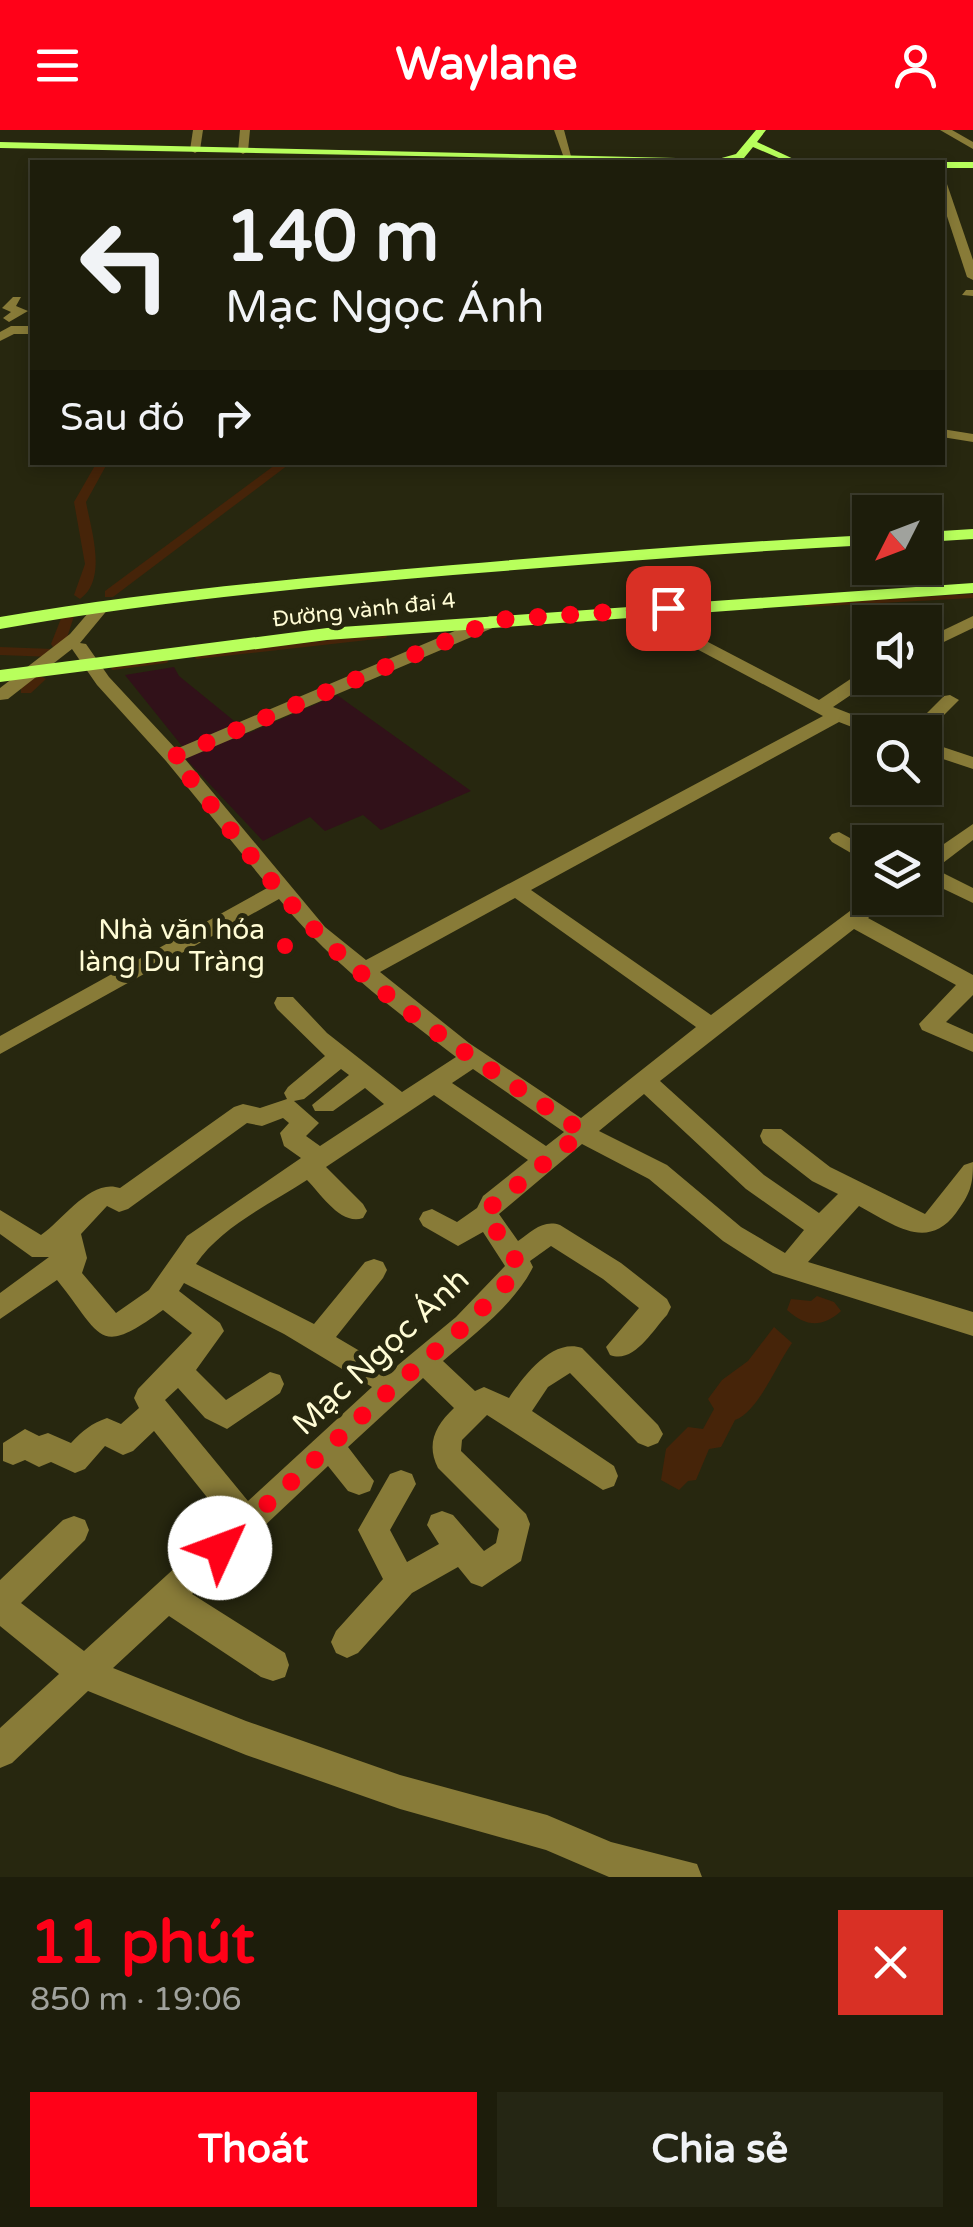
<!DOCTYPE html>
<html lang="vi">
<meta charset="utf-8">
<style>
body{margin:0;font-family:"Varela Round",sans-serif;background:#252614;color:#f1f3f6;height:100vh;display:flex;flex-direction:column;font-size:38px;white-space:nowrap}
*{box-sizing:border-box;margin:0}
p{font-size:32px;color:#a0a29d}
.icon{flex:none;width:55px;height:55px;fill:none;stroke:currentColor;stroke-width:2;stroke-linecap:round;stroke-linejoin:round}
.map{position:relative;height:1747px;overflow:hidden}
.sheet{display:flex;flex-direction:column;background:#1d1d0b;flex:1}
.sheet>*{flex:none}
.banner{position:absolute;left:30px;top:30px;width:915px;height:305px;border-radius:0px;box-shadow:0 5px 15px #0003,0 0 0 2px #3b3b2c;background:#1d1d0b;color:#f1f3f6;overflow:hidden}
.needle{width:65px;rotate:228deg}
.controls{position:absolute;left:852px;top:365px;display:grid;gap:20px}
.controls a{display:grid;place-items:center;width:90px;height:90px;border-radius:0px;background:#1d1d0b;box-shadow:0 5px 15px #0003,0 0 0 2px #3b3b2c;font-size:50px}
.pin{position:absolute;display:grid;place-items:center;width:85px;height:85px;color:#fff;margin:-42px;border-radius:20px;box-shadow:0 5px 15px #0006}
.me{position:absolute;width:110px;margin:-55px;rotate:47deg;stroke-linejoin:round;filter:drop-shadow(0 0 8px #0008)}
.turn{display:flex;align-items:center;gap:35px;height:210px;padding:0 30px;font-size:45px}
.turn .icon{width:130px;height:130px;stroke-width:2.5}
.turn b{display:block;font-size:70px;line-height:85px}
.then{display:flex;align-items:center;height:95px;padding:0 30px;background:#0003;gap:20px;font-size:38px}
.round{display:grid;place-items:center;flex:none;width:105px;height:105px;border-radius:0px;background:#252614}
.overview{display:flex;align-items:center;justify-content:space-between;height:170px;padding:0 30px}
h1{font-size:60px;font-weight:700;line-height:75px;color:#ff0118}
.primary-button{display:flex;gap:20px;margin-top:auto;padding:20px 30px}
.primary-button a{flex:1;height:115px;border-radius:0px;background:#ff0118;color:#fff;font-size:40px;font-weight:700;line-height:115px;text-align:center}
.primary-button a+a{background:#252614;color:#f1f3f6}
header{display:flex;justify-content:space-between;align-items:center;height:130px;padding:0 30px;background:#ff0118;color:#fff;font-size:45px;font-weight:700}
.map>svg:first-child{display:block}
</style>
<header><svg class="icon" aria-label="menu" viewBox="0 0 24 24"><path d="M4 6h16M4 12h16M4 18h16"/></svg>Waylane<svg class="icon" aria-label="person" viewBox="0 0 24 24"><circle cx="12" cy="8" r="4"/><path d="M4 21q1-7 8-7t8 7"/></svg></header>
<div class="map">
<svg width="973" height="1747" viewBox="0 0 973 1747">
<rect width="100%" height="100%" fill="#27270f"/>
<!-- green -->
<polygon fill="#311119" points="174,537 179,546 249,603 337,565 471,661 381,700 363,685 325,701 310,687 263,711 187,630 182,616 125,545"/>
<!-- water -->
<g fill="#462409">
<path d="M817,1166L834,1172L841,1181C822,1198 806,1197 787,1180L791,1169L811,1171Z"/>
<path d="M774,1197L792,1213C776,1235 759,1281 735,1290L721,1317L709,1319L696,1350L688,1351L679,1360L661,1350L666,1319L688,1297L703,1299L714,1279L708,1269L722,1250L748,1231Z"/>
</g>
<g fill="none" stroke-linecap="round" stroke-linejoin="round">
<!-- stream -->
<g stroke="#462409" stroke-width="4">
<polyline points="806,475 973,466"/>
<polyline points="197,527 385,506"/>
<polyline points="113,538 166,531"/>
</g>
<!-- canal -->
<g fill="#462409" fill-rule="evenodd">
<path d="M97,332H108L86,372C91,400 108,449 80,469L74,465L85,434L74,372Z"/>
<polygon points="279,332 292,332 113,467 105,467 105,461"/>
<polygon points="68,482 74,486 65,514 63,517 53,517 51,514 62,486"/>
<polygon points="0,517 53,519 60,523 53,527 0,525"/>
<polygon points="39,545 46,549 31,563 21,563 21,557"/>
</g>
<!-- minor -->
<g fill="#887b38" fill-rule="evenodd">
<polygon points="193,0 203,0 200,20 195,23 190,20"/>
<polygon points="240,0 250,0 248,21 243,24 238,21"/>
<polygon points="554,0 564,0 572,30 564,28"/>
<polygon points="940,0 952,0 973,12 973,19"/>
<polygon points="942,51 947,54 973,130 973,150 967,147 942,71"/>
<polygon points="966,160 973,160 973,166 962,165"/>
<polygon points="13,167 21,167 16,176 28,181 9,192 3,188 11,182 2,178"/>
<polygon points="32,196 32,204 14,204 0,211 0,202 11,196"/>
<polygon points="942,299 973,304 973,312 942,307"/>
<path d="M101,473L109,478L80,513L86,514L109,547L176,619L490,486H502V494L185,629L325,797L366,830L823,586L629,483V477H641L819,570L864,540L870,539V548H876L833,577L887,598L890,602L870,604L839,592L531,760L711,885L870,766L891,768L868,788L973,845V865L946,892L973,904V922L922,900L919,894L956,855L854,799L660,951L764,1045L819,1083L838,1064L812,1051L763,1013L760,1006L763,999H781L830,1037L925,1084L964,1035L973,1032C973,1056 970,1064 956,1083C927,1122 893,1094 859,1076L808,1132L973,1182V1206L773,1143L723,1111L649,1049L582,1014L499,1084L518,1111C531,1102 543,1089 560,1095L621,1133L667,1169L671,1177L667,1185C652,1201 634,1234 610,1225L606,1217L639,1178L603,1149L551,1116L530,1131L533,1137C515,1174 473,1205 443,1231L475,1261L484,1257L509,1268C524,1246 552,1208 582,1218L658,1295L663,1304L658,1313L648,1317L638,1313L570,1243L548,1257L532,1281L614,1336L618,1346L614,1356L603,1360L487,1285L462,1310L461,1321L526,1384L530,1394L521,1431L482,1457L471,1453L458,1437L412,1463L358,1523L347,1528L336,1523L331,1512L336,1501L383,1449L358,1400L390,1344L401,1340L412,1344L416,1354L390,1400L407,1432L439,1414L427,1395L431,1385L442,1381L453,1385L484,1421L496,1413L499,1399L438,1338C426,1314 435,1296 454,1278L423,1248L348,1317L374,1351L370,1361L359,1365L348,1361L328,1336L192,1464L285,1523L289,1535L285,1547L273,1551L261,1547L169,1486L113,1538L246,1591L400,1645L547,1685L611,1712L697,1734L702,1747H609L546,1720L400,1679L246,1625L88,1561L12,1633L0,1638V1598L59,1544L0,1496V1450L63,1390L74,1386L85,1390L89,1400L85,1410L21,1473L84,1521L226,1391L154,1301L133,1321L123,1325L105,1316L85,1339L75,1343L51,1332L39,1337L25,1330L13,1335L3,1331V1313L25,1299L39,1306L48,1303L71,1313C83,1300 91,1294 107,1288L121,1294L139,1278L134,1268L138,1259L192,1203L163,1180C97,1228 103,1207 57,1150L0,1189V1163L49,1127H32L0,1104V1080L41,1105C65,1088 91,1048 120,1058L234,977L243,974L260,978L287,969L284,963L288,957L325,926L277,879L274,873L277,867H293L327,903L402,962L456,927C393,879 329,831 279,769L0,924V906L269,757L166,631L97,555L72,519L8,569L0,570V558L70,504L95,475ZM515,768L696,897L581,988L469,913L380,842ZM341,939L349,945L312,975L315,981H333L365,958L384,974L320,1016L306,1006L319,993L294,971L304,969ZM473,939L564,1002L546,1016L452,953ZM644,964L746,1059L804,1100L785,1123L741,1097L667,1035L599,1001ZM434,965L528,1030L483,1066L477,1078L457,1092L432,1079L423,1082L419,1089L423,1096L458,1116L483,1102L505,1136L456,1187L392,1240L336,1207L383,1148L387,1140L383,1132L374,1129L365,1132L314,1194L196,1134C221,1097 270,1074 307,1050C321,1064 341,1096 363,1088L367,1081L363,1074L326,1037ZM283,988L289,993L280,1003L284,1016L301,1028L187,1106L149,1160L116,1183L82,1143L87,1128L81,1104L107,1076L119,1082L128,1079L247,993L262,996ZM184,1153L284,1204L372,1257L248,1371L165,1270L178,1258L205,1288L227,1299L280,1263L284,1254L280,1245L270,1242L226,1270L196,1240L224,1201L220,1193L179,1161Z"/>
<polygon points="973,486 973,498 925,521 925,509"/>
<polygon points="950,565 959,570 925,604 908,602 944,566"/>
<polygon points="925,611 973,627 973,639 925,623"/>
<polygon points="973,694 973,710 935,739 973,758 973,773 925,750 925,727"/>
<polygon points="839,702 870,719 870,734 832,712 829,708 832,704"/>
</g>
<!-- major -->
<g fill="#b8ff5c" fill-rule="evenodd">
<polygon points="756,0 766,0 757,12 800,32 788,32 753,17 744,28 728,32 0,18 0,12 718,29 736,24"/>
<polygon points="939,32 973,32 973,38 942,38"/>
<polygon points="973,399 973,409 925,412 925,402"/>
<path d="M870,405V415C731,422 592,434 453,445C301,458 150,472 0,499V487C150,461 301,448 453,435C592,423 731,412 870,405Z"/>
<polygon points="973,453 973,463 327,510 0,552 0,540 327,498"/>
</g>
</g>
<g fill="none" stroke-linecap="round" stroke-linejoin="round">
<!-- route -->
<path stroke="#ff0118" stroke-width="18" stroke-dasharray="0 32.4" d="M220,1418L392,1258L466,1195L518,1141L520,1137L486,1085L488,1079L583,1002C493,940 396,882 319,804C266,750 221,686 173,627L496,490L668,478"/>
</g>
<!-- markers -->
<circle fill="#ff0118" stroke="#27270f" stroke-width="4" cx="285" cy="816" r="10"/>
<g text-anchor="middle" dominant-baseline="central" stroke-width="10" stroke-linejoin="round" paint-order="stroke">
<!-- far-street labels -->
<g font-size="22" fill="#fffcd5" stroke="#27270f">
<text transform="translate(364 480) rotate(-6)">Đường vành đai 4</text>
</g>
<!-- poi labels -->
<g font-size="28" fill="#fffcd5" stroke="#27270f" text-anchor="end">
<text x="265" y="800">Nhà văn hóa<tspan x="265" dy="32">làng Du Tràng</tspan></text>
</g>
<!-- near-street labels -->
<g font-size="32" fill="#fffcd5" stroke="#27270f">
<text transform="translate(381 1222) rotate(-43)">Mạc Ngọc Ánh</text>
</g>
</g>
</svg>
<div class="controls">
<a><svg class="needle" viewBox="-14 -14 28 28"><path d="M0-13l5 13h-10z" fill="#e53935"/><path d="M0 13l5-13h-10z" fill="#a0a29d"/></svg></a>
<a><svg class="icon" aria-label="sound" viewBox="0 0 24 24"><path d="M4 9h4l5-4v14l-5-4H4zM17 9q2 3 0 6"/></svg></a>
<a><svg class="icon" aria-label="search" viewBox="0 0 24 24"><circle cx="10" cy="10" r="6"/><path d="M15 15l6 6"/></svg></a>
<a><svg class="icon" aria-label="layers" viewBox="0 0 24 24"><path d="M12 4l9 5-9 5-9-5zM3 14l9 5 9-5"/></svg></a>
</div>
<div class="pin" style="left:668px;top:478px;background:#d93025"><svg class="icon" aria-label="arrive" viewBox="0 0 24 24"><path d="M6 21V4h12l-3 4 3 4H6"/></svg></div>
<svg class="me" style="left:220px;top:1418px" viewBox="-20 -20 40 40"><circle r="19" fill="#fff"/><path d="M0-13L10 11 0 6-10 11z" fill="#ff0118"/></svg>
<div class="banner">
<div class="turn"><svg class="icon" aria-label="left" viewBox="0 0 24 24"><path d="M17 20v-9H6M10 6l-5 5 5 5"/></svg><div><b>140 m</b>Mạc Ngọc Ánh</div></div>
<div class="then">Sau đó<svg class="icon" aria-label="right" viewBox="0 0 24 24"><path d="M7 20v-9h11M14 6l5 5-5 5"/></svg></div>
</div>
</div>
<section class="sheet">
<div class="overview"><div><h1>11 phút</h1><p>850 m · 19:06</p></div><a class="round" style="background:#d93025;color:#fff"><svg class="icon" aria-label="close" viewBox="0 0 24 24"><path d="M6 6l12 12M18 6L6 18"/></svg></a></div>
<div class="primary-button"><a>Thoát</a><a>Chia sẻ</a></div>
</section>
